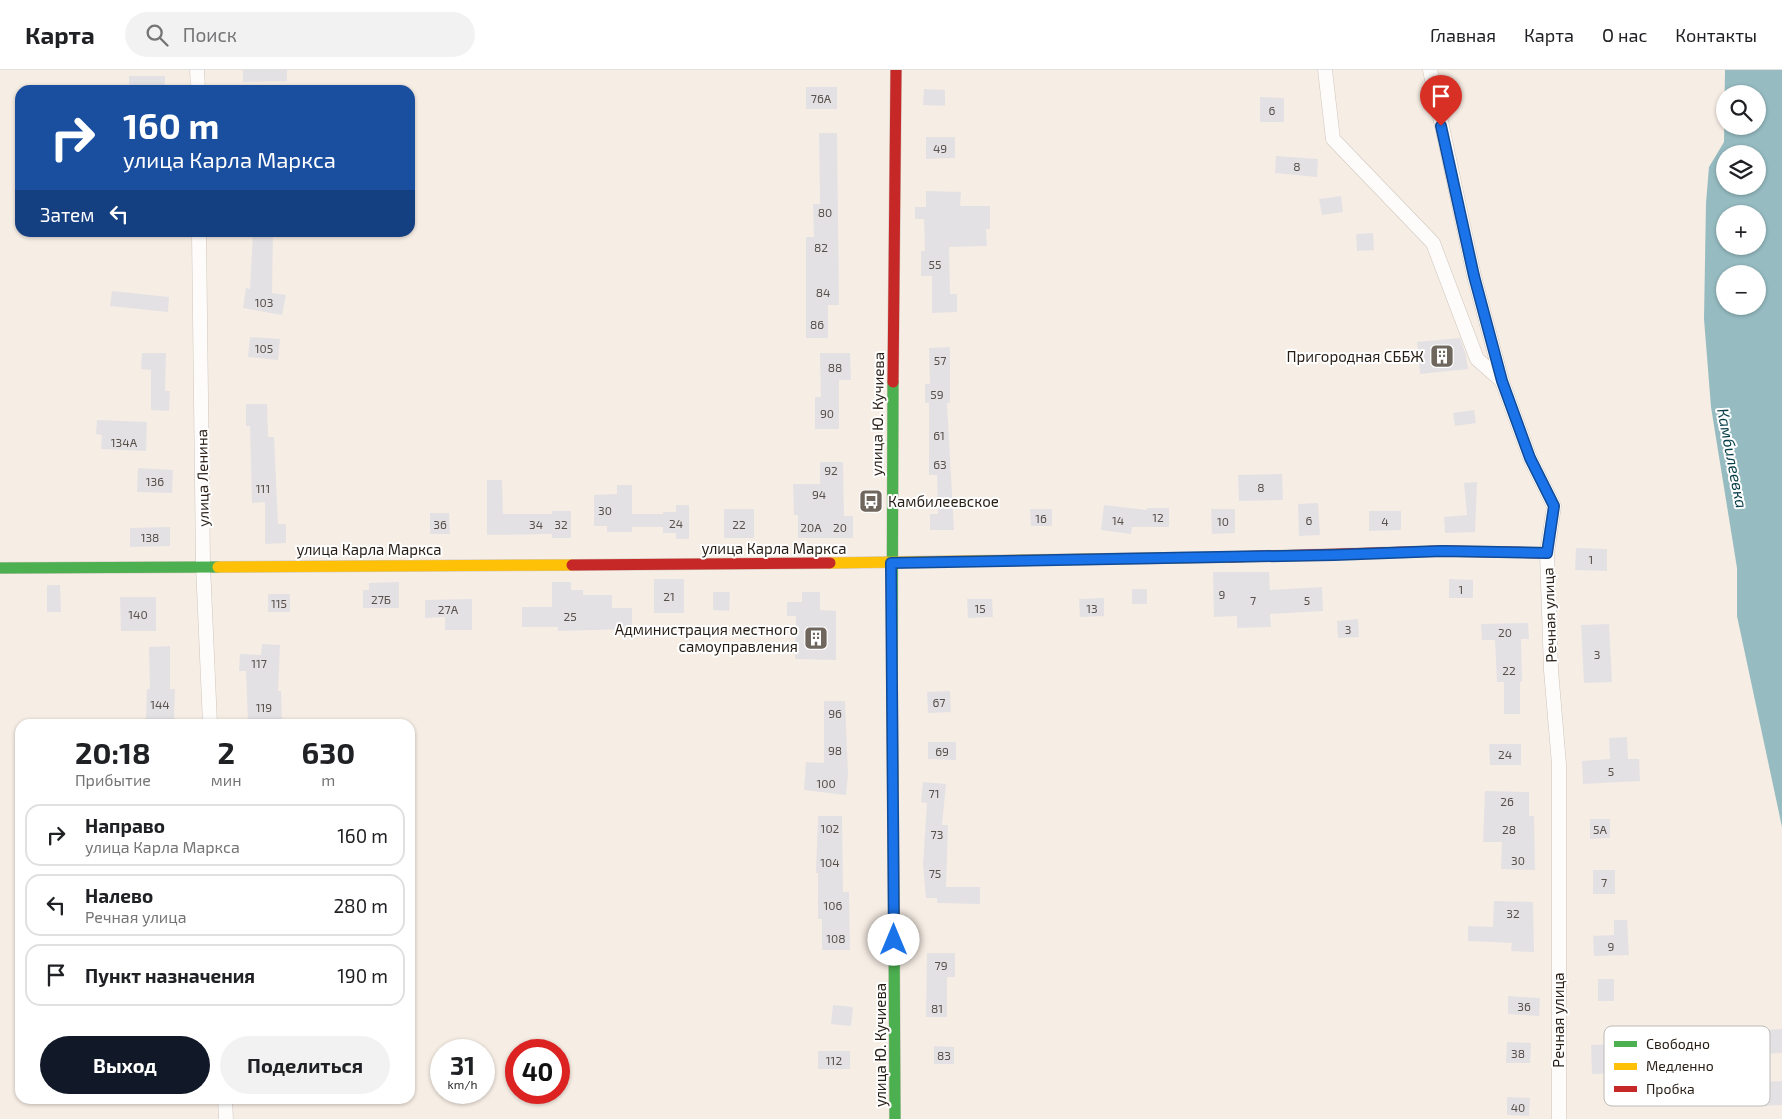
<!DOCTYPE html>
<html lang="ru">
<meta charset="utf-8">
<style>
body{margin:0;font-family:"Exo 2",sans-serif;background:#f2f2f2;color:#202124;height:100vh;display:flex;flex-direction:column;font-size:19px;white-space:nowrap}
*{box-sizing:border-box;margin:0}
p{font-size:16px;color:#757577}
.icon{flex:none;width:28px;height:28px;fill:none;stroke:currentColor;stroke-width:2;stroke-linecap:round;stroke-linejoin:round}
.map{position:relative;flex:1;overflow:hidden}
.sheet{position:absolute;left:15px;top:649px;width:400px;height:385px;display:flex;flex-direction:column;background:#fff;border-radius:15px;box-shadow:0 1px 4px #0004}
.sheet>*{flex:none}
.banner{position:absolute;left:15px;top:15px;width:400px;height:152px;border-radius:15px;box-shadow:0 1px 4px #0004;background:#1a4fa0;color:#fff;overflow:hidden}
.controls{position:absolute;left:1716px;top:15px;display:grid;gap:10px}
.controls a{display:grid;place-items:center;width:50px;height:50px;border-radius:50%;background:#fff;box-shadow:0 1px 4px #0004;font-size:25px}
.speed{position:absolute;left:430px;top:969px;display:flex;gap:10px;font-size:25px;font-weight:700;text-align:center}
.speed>*{display:grid;place-content:center;width:65px;height:65px;border-radius:50%;background:#fff;box-shadow:0 1px 4px #0004;line-height:1}
.speed small{font-size:12px;font-weight:400}
.speed .limit{border:8px solid #d22;background:#fff;color:#111}
.pin{position:absolute;display:grid;place-items:center;width:42px;height:42px;color:#fff;margin:-51px -21px;border-radius:50% 50% 50% 0;rotate:-45deg;box-shadow:0 0 5px #0007}
.pin .icon{rotate:45deg}
.me{position:absolute;width:55px;margin:-28px;rotate:0deg;stroke-linejoin:round;filter:drop-shadow(0 0 4px #0008)}
.turn{display:flex;align-items:center;gap:18px;height:105px;padding:0 25px;font-size:22px}
.turn .icon{width:65px;height:65px;stroke-width:2.5}
.turn b{display:block;font-size:35px;line-height:42px}
.then{display:flex;align-items:center;height:48px;padding:0 25px;background:#0003;gap:10px;font-size:19px}
.eta{display:flex;justify-content:space-evenly;align-items:center;height:85px;text-align:center}
.eta b{font-size:30px;font-weight:700;line-height:35px}
.button{display:flex;gap:10px;margin-top:auto;padding:10px 25px}
.button a{flex:1;height:58px;border-radius:30px;background:#111827;color:#fff;font-size:20px;font-weight:700;line-height:58px;text-align:center}
.button a+a{background:#f2f2f2;color:#202124}
ul{padding:0;list-style:none}
li{display:flex;align-items:center;gap:15px;height:62px;margin:0 10px 8px;padding:0 15px;border:2px solid #e0e0e0;border-radius:15px}
li div{flex:1}
li b{display:block;font-size:19px}
li em{font-style:normal}
header{display:flex;align-items:center;gap:30px;box-sizing:border-box;height:70px;padding:0 25px;background:#fff;border-bottom:1px solid #e0e0e0}
header strong{font-size:24px}
nav{display:flex;gap:28px;margin-inline-start:auto;font-size:18px}
.search{width:350px;height:45px;background:#f2f2f2;display:flex;align-items:center;gap:12px;box-sizing:border-box;padding:0 18px;border-radius:28px;color:#757577;font-size:19px}
.map>svg:first-child{display:block}
</style>
<header>
<strong>Карта</strong>
<div class="search"><svg class="icon" aria-label="search" viewBox="0 0 24 24"><circle cx="10" cy="10" r="6"/><path d="M15 15l6 6"/></svg>Поиск</div>
<nav><a>Главная</a><a>Карта</a><a>О нас</a><a>Контакты</a></nav>
</header>
<div class="map">
<svg width="1782" height="1049" viewBox="0 0 1782 1049">
<rect width="100%" height="100%" fill="#f6ede4"/>
<!-- water -->
<path fill="#96bcc2" fill-rule="evenodd" d="M1725,0H1782V757L1737,546V498L1711,337L1704,249L1706,133L1709,97L1724,72ZM1725,24H1758V56H1725ZM1725,84H1758V116H1725ZM1725,144H1758V176H1725ZM1725,204H1758V236H1725Z"/>
<!-- building -->
<g fill="#e4e1e5">
<polygon points="243,0 287,0 287,11 243,12"/>
<rect x="129" y="6" width="36" height="14"/>
<rect x="806" y="17" width="31" height="22"/>
<polygon points="924,19 945,20 945,36 923,35"/>
<polygon points="1260,27 1284,28 1284,52 1260,52"/>
<polygon points="819,63 837,63 839,235 828,235 828,268 806,268 806,167 814,167 813,134 820,134"/>
<polygon points="926,67 955,67 955,88 926,89"/>
<polygon points="1276,86 1318,89 1317,107 1275,103"/>
<polygon points="926,121 961,122 960,136 990,136 990,159 986,159 987,176 949,177 950,224 957,224 957,242 932,243 932,206 921,206 921,181 925,181 924,149 915,149 915,137 926,137"/>
<polygon points="1341,126 1343,142 1322,145 1319,129"/>
<polygon points="253,162 273,162 272,223 286,225 282,245 243,238 246,218 250,219"/>
<polygon points="1373,163 1374,180 1357,181 1356,164"/>
<polygon points="112,221 169,227 168,242 110,236"/>
<polygon points="250,267 280,269 278,290 248,287"/>
<polygon points="1460,268 1466,285 1468,299 1420,304 1417,272"/>
<polygon points="950,277 950,333 947,333 954,460 930,460 930,444 938,444 937,405 929,405 929,333 925,333 925,314 930,314 929,278"/>
<polygon points="142,283 166,283 165,321 170,321 169,341 151,340 151,300 141,299"/>
<polygon points="820,283 850,283 851,310 839,310 839,359 815,359 815,327 821,327"/>
<polygon points="246,334 267,334 268,367 274,367 278,454 286,454 286,473 265,474 265,432 252,433 250,356 246,356"/>
<polygon points="1474,340 1476,353 1455,356 1453,343"/>
<polygon points="97,350 147,352 146,381 101,379 102,365 96,364"/>
<polygon points="820,392 843,392 844,446 853,446 853,468 798,468 798,445 794,445 793,414 820,414"/>
<polygon points="138,398 173,400 172,423 137,422"/>
<polygon points="1282,404 1283,430 1239,431 1238,405"/>
<polygon points="487,410 502,410 503,444 552,444 552,441 571,441 571,468 552,468 552,464 487,465"/>
<polygon points="1477,412 1475,462 1445,463 1444,447 1467,445 1464,413"/>
<polygon points="617,415 632,415 632,444 663,444 663,442 676,442 676,435 689,435 689,469 676,469 676,463 663,463 663,457 632,457 632,462 607,462 607,456 594,456 594,425 617,424"/>
<polygon points="1318,433 1320,465 1299,466 1298,434"/>
<polygon points="1104,435 1147,440 1147,438 1169,438 1169,457 1132,457 1131,464 1101,460"/>
<rect x="724" y="439" width="30" height="29"/>
<polygon points="1030,439 1052,439 1052,456 1031,456"/>
<polygon points="1211,439 1235,439 1235,463 1212,464"/>
<polygon points="1369,441 1401,441 1401,460 1369,461"/>
<polygon points="430,443 449,443 450,464 430,464"/>
<polygon points="170,457 170,476 130,477 130,458"/>
<polygon points="1576,478 1607,479 1607,501 1575,500"/>
<polygon points="1213,502 1269,502 1270,520 1322,517 1323,541 1270,544 1271,557 1237,558 1237,546 1214,547"/>
<rect x="654" y="509" width="30" height="34"/>
<polygon points="1449,509 1473,510 1473,528 1449,528"/>
<polygon points="399,512 399,538 363,538 363,520 369,520 369,513"/>
<polygon points="552,512 571,512 571,520 583,520 583,525 612,525 612,538 632,538 632,559 558,561 558,557 522,557 522,537 552,537"/>
<polygon points="47,515 60,515 61,542 47,542"/>
<rect x="1132" y="519" width="15" height="15"/>
<polygon points="713,522 730,522 729,541 713,540"/>
<polygon points="802,522 820,522 820,540 836,541 836,590 795,589 796,546 787,546 787,532 802,532"/>
<rect x="268" y="524" width="22" height="18"/>
<polygon points="120,527 156,527 156,561 121,561"/>
<polygon points="1104,528 1104,546 1080,547 1079,529"/>
<polygon points="472,529 472,560 445,560 445,547 425,548 425,530"/>
<polygon points="967,529 992,529 993,547 968,548"/>
<polygon points="1358,549 1359,567 1338,568 1337,551"/>
<polygon points="1528,553 1529,569 1521,569 1522,611 1520,612 1520,644 1504,644 1504,612 1497,612 1495,570 1482,570 1481,554"/>
<polygon points="1609,554 1612,612 1584,613 1581,555"/>
<polygon points="262,574 280,575 278,621 281,621 282,651 248,652 246,601 239,601 240,584 261,585"/>
<polygon points="170,576 170,619 175,619 174,650 146,649 147,619 150,619 149,577"/>
<polygon points="950,621 951,642 928,643 927,622"/>
<polygon points="824,631 845,631 848,705 846,725 804,720 806,692 824,693"/>
<polygon points="1627,667 1628,689 1639,689 1640,711 1583,714 1582,691 1610,689 1609,668"/>
<polygon points="928,672 956,672 956,690 928,689"/>
<polygon points="1489,674 1521,674 1521,695 1490,695"/>
<polygon points="923,712 946,714 942,755 948,755 946,817 980,817 980,834 937,833 937,828 926,828 923,794 927,733 921,732"/>
<polygon points="1485,721 1529,722 1529,746 1534,746 1535,800 1501,799 1502,772 1483,772"/>
<polygon points="818,746 842,746 843,822 849,822 850,880 822,880 822,849 818,849 818,803 816,803"/>
<polygon points="1590,749 1610,749 1610,768 1590,769"/>
<rect x="1593" y="800" width="22" height="24"/>
<polygon points="1494,831 1533,832 1534,882 1511,881 1512,873 1468,871 1468,856 1493,857"/>
<polygon points="1614,850 1627,850 1629,885 1594,886 1593,866 1614,865"/>
<polygon points="927,883 955,883 955,907 947,907 947,947 926,947"/>
<rect x="1598" y="909" width="16" height="22"/>
<polygon points="1508,926 1540,928 1539,946 1508,944"/>
<polygon points="833,935 853,937 851,956 831,954"/>
<polygon points="1782,959 1782,983 1763,984 1762,960"/>
<polygon points="1507,972 1531,973 1530,993 1506,993"/>
<polygon points="1617,974 1618,1003 1592,1004 1591,975"/>
<polygon points="934,976 954,977 954,994 934,994"/>
<rect x="818" y="981" width="32" height="18"/>
<polygon points="1782,1011 1782,1035 1764,1036 1763,1012"/>
<polygon points="1507,1027 1530,1028 1529,1046 1507,1045"/>
</g>
<g fill="none" stroke-linecap="round" stroke-linejoin="round">
<!-- street casing -->
<g stroke="#cfc6bd" stroke-width="15">
<g id="street">
<polyline points="197,0 198,20"/>
<polyline points="1325,0 1333,69 1433,173 1477,289 1502,311"/>
<polyline points="1430,0 1474,206 1502,311 1530,388 1554,436 1547,483 1551,600 1559,694 1559,1049"/>
<polyline points="199,162 203,495 210,654"/>
<polyline points="225,1029 226,1049"/>
</g>
</g>
<!-- fast casing -->
<g stroke="#cfc6bd" stroke-width="12">
<g id="fast">
<polyline points="0,498 218,497"/>
<polyline points="892,603 893,312"/>
<polyline points="894,853 895,1049"/>
</g>
</g>
<!-- slow casing -->
<g stroke="#cfc6bd" stroke-width="12">
<g id="slow">
<polyline points="830,493 1231,487"/>
<polyline points="218,497 572,495"/>
<polyline points="892,603 894,853"/>
</g>
</g>
<!-- jam casing -->
<g stroke="#cfc6bd" stroke-width="12">
<g id="jam">
<polyline points="893,312 896,0"/>
<polyline points="1231,487 1442,481 1547,483"/>
<polyline points="572,495 830,493"/>
</g>
</g>
<!-- street -->
<use href="#street" stroke="#fefcfb" stroke-width="14"/>
<!-- fast -->
<use href="#fast" stroke="#4caf50" stroke-width="11"/>
<!-- slow -->
<use href="#slow" stroke="#ffc107" stroke-width="11"/>
<!-- jam -->
<use href="#jam" stroke="#c62828" stroke-width="11"/>
</g>
<g fill="none" stroke-linecap="round" stroke-linejoin="round">
<!-- route casing -->
<g stroke="#114b97" stroke-width="12">
<polyline id="route" points="894,870 891,493 1334,485 1442,481 1547,483 1554,436 1530,388 1502,311 1474,206 1441,56"/>
</g>
<!-- route -->
<use href="#route" stroke="#1a73e8" stroke-width="9"/>
</g>
<!-- icons -->
<defs>
<g id="building-square" transform="scale(1.25)"><rect x="-9" y="-9" width="18" height="18" rx="4" fill="#6f665d" stroke="#fff"/><path d="M-4-6H4V6H1V3H-1V6H-4ZM-2.5-4.3h1.7v1.8h-1.7ZM.8-4.3h1.7v1.8H.8ZM-2.5-1h1.7V.8h-1.7ZM.8-1h1.7V.8H.8Z" fill="#fff"/></g>
<g id="bus-square" transform="scale(1.25)"><rect x="-9" y="-9" width="18" height="18" rx="4" fill="#6f665d" stroke="#fff"/><path d="M-5-6H5V4H4V6H2V4H-2V6H-4V4H-5ZM-3.5-4V0h7V-4ZM-3.5 1.2v1.5H-2V1.2ZM2 1.2v1.5H3.5V1.2Z" fill="#fff"/></g>
</defs>
<g fill-rule="evenodd">
<use href="#building-square" x="1442" y="286"/>
<use href="#bus-square" x="871" y="431"/>
<use href="#building-square" x="816" y="568"/>
</g>
<g text-anchor="middle" dominant-baseline="central" stroke-width="4" stroke-linejoin="round" paint-order="stroke">
<!-- number labels -->
<g font-size="12" fill="#574f49">
<text x="821" y="28">76А</text>
<text x="1272" y="40">6</text>
<text x="940" y="78">49</text>
<text x="1297" y="96">8</text>
<text x="825" y="142">80</text>
<text x="821" y="177">82</text>
<text x="935" y="194">55</text>
<text x="823" y="222">84</text>
<text x="264" y="232">103</text>
<text x="817" y="254">86</text>
<text x="264" y="278">105</text>
<text x="940" y="290">57</text>
<text x="835" y="297">88</text>
<text x="937" y="324">59</text>
<text x="827" y="343">90</text>
<text x="939" y="365">61</text>
<text x="124" y="372">134А</text>
<text x="940" y="394">63</text>
<text x="831" y="400">92</text>
<text x="155" y="411">136</text>
<text x="1261" y="417">8</text>
<text x="263" y="418">111</text>
<text x="819" y="424">94</text>
<text x="605" y="440">30</text>
<text x="1158" y="447">12</text>
<text x="1041" y="448">16</text>
<text x="1118" y="450">14</text>
<text x="1309" y="450">6</text>
<text x="1223" y="451">10</text>
<text x="1385" y="451">4</text>
<text x="676" y="453">24</text>
<text x="440" y="454">36</text>
<text x="536" y="454">34</text>
<text x="561" y="454">32</text>
<text x="739" y="454">22</text>
<text x="811" y="457">20А</text>
<text x="840" y="457">20</text>
<text x="150" y="467">138</text>
<text x="1591" y="489">1</text>
<text x="1461" y="519">1</text>
<text x="1222" y="524">9</text>
<text x="669" y="526">21</text>
<text x="381" y="529">27Б</text>
<text x="1253" y="530">7</text>
<text x="1307" y="530">5</text>
<text x="279" y="533">115</text>
<text x="980" y="538">15</text>
<text x="1092" y="538">13</text>
<text x="448" y="539">27А</text>
<text x="138" y="544">140</text>
<text x="570" y="546">25</text>
<text x="1348" y="559">3</text>
<text x="1505" y="562">20</text>
<text x="1597" y="584">3</text>
<text x="259" y="593">117</text>
<text x="1509" y="600">22</text>
<text x="939" y="632">67</text>
<text x="160" y="634">144</text>
<text x="264" y="637">119</text>
<text x="835" y="643">96</text>
<text x="835" y="680">98</text>
<text x="942" y="681">69</text>
<text x="1505" y="684">24</text>
<text x="1611" y="701">5</text>
<text x="826" y="713">100</text>
<text x="934" y="723">71</text>
<text x="1507" y="731">26</text>
<text x="830" y="758">102</text>
<text x="1509" y="759">28</text>
<text x="1600" y="759">5А</text>
<text x="937" y="764">73</text>
<text x="1518" y="790">30</text>
<text x="830" y="792">104</text>
<text x="935" y="803">75</text>
<text x="1604" y="812">7</text>
<text x="833" y="835">106</text>
<text x="1513" y="843">32</text>
<text x="836" y="868">108</text>
<text x="1611" y="876">9</text>
<text x="941" y="895">79</text>
<text x="1524" y="936">36</text>
<text x="937" y="938">81</text>
<text x="1518" y="983">38</text>
<text x="944" y="985">83</text>
<text x="834" y="990">112</text>
<text x="1518" y="1037">40</text>
</g>
<!-- poi labels -->
<g font-size="15" fill="#271d14" stroke="#fff" text-anchor="end">
<text x="1424" y="286">Пригородная СББЖ</text>
<text x="888" y="431" text-anchor="start">Камбилеевское</text>
<text x="798" y="559">Администрация местного<tspan x="798" dy="17">самоуправления</tspan></text>
</g>
<!-- street labels -->
<g font-size="15" fill="#271d14" stroke="#fff">
<text transform="translate(877 344) rotate(-89)">улица Ю. Кучиева</text>
<text transform="translate(202 408) rotate(-91)">улица Ленина</text>
<text x="774" y="478">улица Карла Маркса</text>
<text x="369" y="479">улица Карла Маркса</text>
<text transform="translate(1549 545) rotate(-92)">Речная улица</text>
<text transform="translate(1558 950) rotate(-90)">Речная улица</text>
<text transform="translate(880 975) rotate(-90)">улица Ю. Кучиева</text>
</g>
<!-- water labels -->
<g font-size="16" font-style="italic" fill="#063e48" stroke="#fff">
<text transform="translate(1733 388) rotate(79)">Камбилеевка</text>
</g>
</g>
<!-- legend -->
<rect x="1604" y="956" width="166" height="80" rx="8" fill="#fff" stroke="#bebbb8" stroke-width="1"/>
<rect x="1614" y="971" width="23" height="6" fill="#4caf50"/>
<rect x="1614" y="993" width="23" height="7" fill="#ffc107"/>
<rect x="1614" y="1016" width="23" height="6" fill="#c62828"/>
<g font-size="14" fill="#271d14">
<text x="1646" y="979">Свободно</text>
<text x="1646" y="1001">Медленно</text>
<text x="1646" y="1024">Пробка</text>
</g>
</svg>
<div class="controls">
<a><svg class="icon" aria-label="search" viewBox="0 0 24 24"><circle cx="10" cy="10" r="6"/><path d="M15 15l6 6"/></svg></a>
<a><svg class="icon" aria-label="layers" viewBox="0 0 24 24"><path d="M12 4l9 5-9 5-9-5zM3 14l9 5 9-5"/></svg></a>
<a>+</a>
<a>−</a>
</div>
<div class="speed"><div>31<small>km/h</small></div><div class="limit">40</div></div>
<div class="pin" style="left:1441px;top:56px;background:#d93025"><svg class="icon" aria-label="arrive" viewBox="0 0 24 24"><path d="M6 21V4h12l-3 4 3 4H6"/></svg></div>
<svg class="me" style="left:894px;top:870px" viewBox="-20 -20 40 40"><circle r="19" fill="#fff"/><path d="M0-13L10 11 0 6-10 11z" fill="#1a73e8"/></svg>
<div class="banner">
<div class="turn"><svg class="icon" aria-label="right" viewBox="0 0 24 24"><path d="M7 20v-9h11M14 6l5 5-5 5"/></svg><div><b>160 m</b>улица Карла Маркса</div></div>
<div class="then">Затем<svg class="icon" aria-label="left" viewBox="0 0 24 24"><path d="M17 20v-9H6M10 6l-5 5 5 5"/></svg></div>
</div>
<section class="sheet">
<div class="eta">
<div><b>20:18</b><p>Прибытие</p></div>
<div><b>2</b><p>мин</p></div>
<div><b>630</b><p>m</p></div>
</div>
<ul>
<li><svg class="icon" aria-label="right" viewBox="0 0 24 24"><path d="M7 20v-9h11M14 6l5 5-5 5"/></svg><div><b>Направо</b><p>улица Карла Маркса</p></div><em>160 m</em></li>
<li><svg class="icon" aria-label="left" viewBox="0 0 24 24"><path d="M17 20v-9H6M10 6l-5 5 5 5"/></svg><div><b>Налево</b><p>Речная улица</p></div><em>280 m</em></li>
<li><svg class="icon" aria-label="arrive" viewBox="0 0 24 24"><path d="M6 21V4h12l-3 4 3 4H6"/></svg><div><b>Пункт назначения</b></div><em>190 m</em></li>
</ul>
<div class="button"><a>Выход</a><a>Поделиться</a></div>
</section>
</div>
